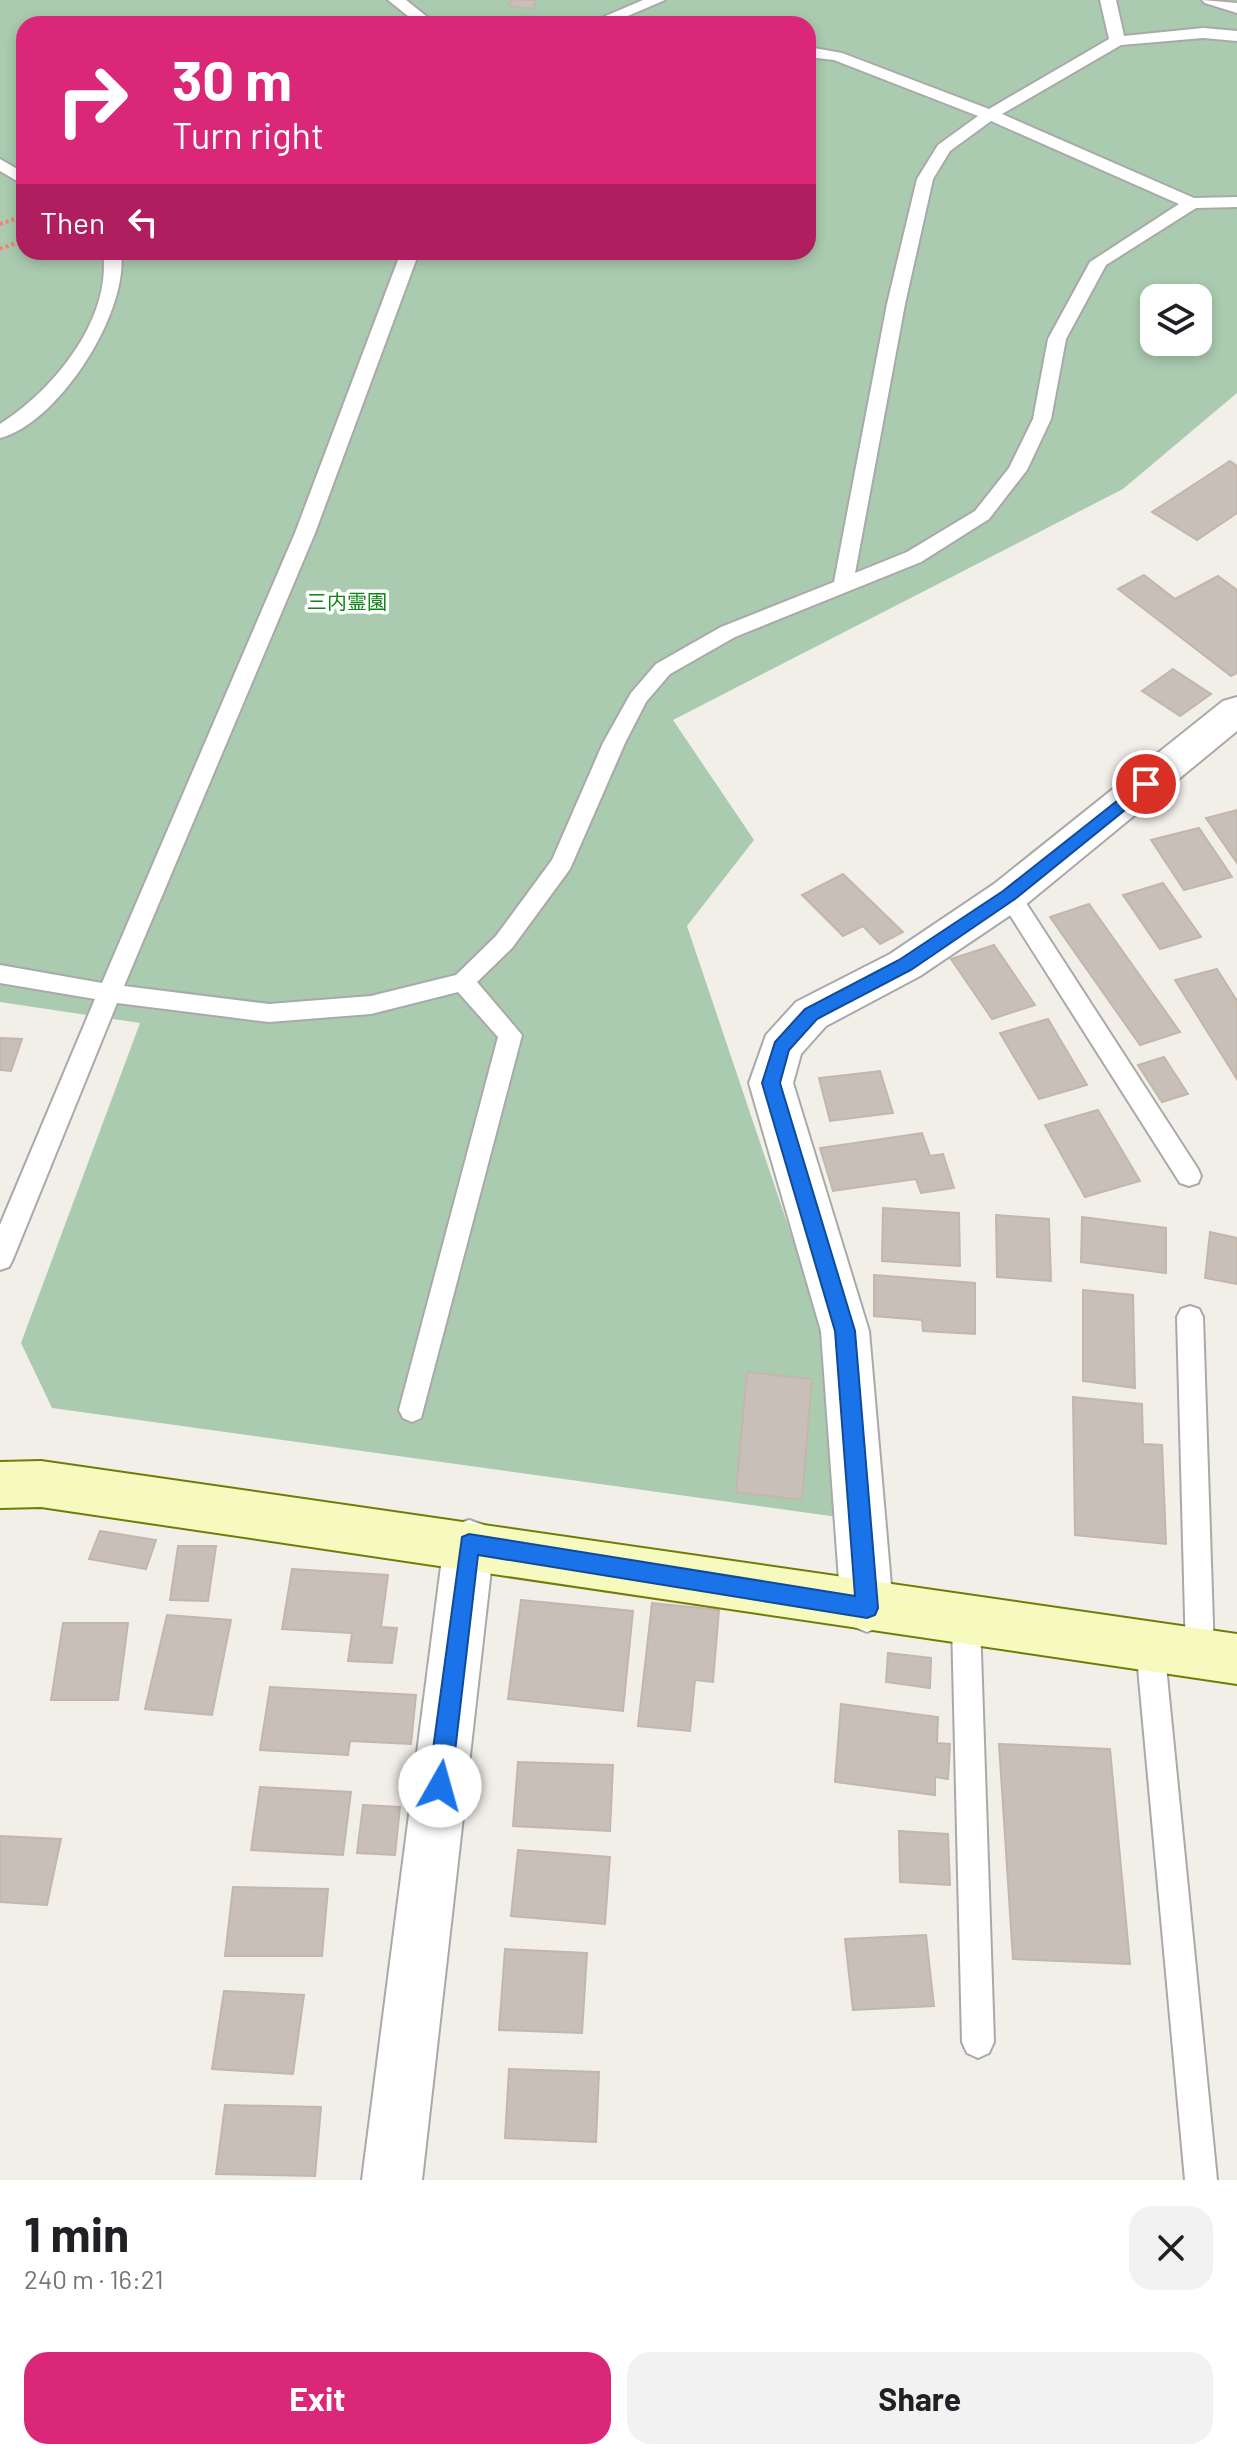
<!DOCTYPE html>
<meta charset="utf-8">
<style>
body{margin:0;font-family:Barlow,"Noto Sans JP",sans-serif;background:#f2f2f2;color:#202124;height:100vh;display:flex;flex-direction:column;font-size:30px;white-space:nowrap}
*{box-sizing:border-box;margin:0}
p{font-size:26px;color:#757577}
.icon{flex:none;width:44px;height:44px;fill:none;stroke:currentColor;stroke-width:2;stroke-linecap:round;stroke-linejoin:round}
.map{position:relative;height:2180px;overflow:hidden}
.details{display:flex;flex-direction:column;background:#fff;flex:1}
.details>*{flex:none}
.banner{position:absolute;left:16px;top:16px;width:800px;height:244px;border-radius:24px;box-shadow:0 4px 12px #0003;background:#db2777;color:#fff;overflow:hidden}
.tools{position:absolute;left:1140px;top:284px;display:grid;gap:16px}
.tools a{display:grid;place-items:center;width:72px;height:72px;border-radius:16px;background:#fff;box-shadow:0 4px 12px #0003;font-size:40px}
.pin{position:absolute;display:grid;place-items:center;width:68px;height:68px;color:#fff;margin:-34px;border:4px solid #fff;border-radius:50%;box-shadow:0 2px 8px #0007}
.me{position:absolute;width:88px;margin:-44px;rotate:7deg;stroke-linejoin:round;filter:drop-shadow(0 0 6px #0008)}
.turn{display:flex;align-items:center;gap:28px;height:168px;padding:0 24px;font-size:36px}
.turn .icon{width:104px;height:104px;stroke-width:2.5}
.turn b{display:block;font-size:56px;line-height:68px}
.then{display:flex;align-items:center;height:76px;padding:0 24px;background:#0003;gap:16px;font-size:30px}
.round{display:grid;place-items:center;flex:none;width:84px;height:84px;border-radius:24px;background:#f2f2f2}
.head{display:flex;align-items:center;justify-content:space-between;height:136px;padding:0 24px}
h1{font-size:48px;font-weight:700;line-height:60px}
.action{display:flex;gap:16px;margin-top:auto;padding:16px 24px}
.action a{flex:1;height:92px;border-radius:24px;background:#db2777;color:#fff;font-size:32px;font-weight:700;line-height:92px;text-align:center}
.action a+a{background:#f2f2f2;color:#202124}
.map>svg:first-child{display:block}
</style>
<div class="map">
<svg width="1237" height="2180" viewBox="0 0 1237 2180">
<rect width="100%" height="100%" fill="#f2efe9"/>
<!-- cemetery -->
<path fill="#aacbaf" fill-rule="evenodd" d="M0,0H1237V393L1123,489L673,720L754,840L687,926L829,1347L838,1517L52,1408L21,1343L140,1023L0,1002ZM24,24H808V252H24ZM1154,298H1198V342H1154Z"/>
<!-- building -->
<g fill="#c7bfb8" stroke="#c4b6ab" stroke-width="2">
<polygon points="512,0 537,0 532,9 508,6"/>
<polygon points="1230,461 1237,466 1237,513 1197,540 1152,512"/>
<polygon points="1144,575 1175,599 1218,576 1237,590 1237,673 1231,676 1118,589"/>
<polygon points="1173,669 1211,694 1180,716 1142,691"/>
<polygon points="1237,810 1237,863 1206,818"/>
<polygon points="1199,828 1232,877 1184,890 1151,840"/>
<polygon points="843,874 903,932 880,944 863,926 843,936 802,895"/>
<polygon points="1163,883 1201,937 1160,949 1123,895"/>
<polygon points="1089,904 1180,1032 1140,1045 1050,917"/>
<polygon points="994,945 1035,1005 992,1019 951,959"/>
<polygon points="1217,969 1237,1001 1237,1079 1175,980"/>
<polygon points="1048,1019 1087,1085 1039,1099 1000,1033"/>
<polygon points="0,1038 22,1039 11,1071 0,1070"/>
<polygon points="1164,1057 1188,1094 1162,1102 1138,1065"/>
<polygon points="880,1071 893,1113 830,1121 819,1078"/>
<polygon points="1098,1110 1140,1181 1085,1197 1045,1125"/>
<polygon points="922,1133 930,1156 943,1154 954,1188 921,1193 916,1179 833,1191 820,1148"/>
<polygon points="883,1208 959,1213 960,1266 882,1261"/>
<polygon points="996,1215 1049,1219 1051,1281 997,1277"/>
<polygon points="1082,1217 1166,1228 1166,1273 1081,1262"/>
<polygon points="1210,1232 1237,1238 1237,1284 1205,1278"/>
<polygon points="874,1275 975,1283 975,1334 923,1331 922,1320 874,1316"/>
<polygon points="1083,1290 1133,1295 1135,1388 1083,1381"/>
<polygon points="747,1372 812,1379 802,1500 736,1492"/>
<polygon points="1073,1397 1142,1404 1143,1444 1162,1445 1166,1544 1075,1535"/>
<polygon points="100,1531 156,1540 146,1569 89,1559"/>
<polygon points="178,1546 216,1546 208,1601 170,1600"/>
<polygon points="292,1569 388,1575 381,1627 397,1628 392,1663 348,1661 352,1633 282,1629"/>
<polygon points="521,1600 633,1611 623,1711 508,1699"/>
<polygon points="652,1603 719,1610 713,1682 695,1680 690,1731 638,1726"/>
<polygon points="167,1615 231,1620 212,1715 145,1709"/>
<polygon points="63,1623 128,1623 118,1700 51,1700"/>
<polygon points="888,1653 931,1658 930,1688 886,1682"/>
<polygon points="270,1687 416,1695 411,1744 350,1741 348,1755 260,1750"/>
<polygon points="841,1704 938,1717 937,1743 950,1744 948,1779 935,1777 935,1795 835,1782"/>
<polygon points="999,1744 1110,1749 1130,1964 1013,1959"/>
<polygon points="518,1762 613,1765 610,1831 513,1826"/>
<polygon points="260,1787 351,1792 343,1855 251,1850"/>
<polygon points="363,1805 400,1807 395,1855 357,1853"/>
<polygon points="899,1831 948,1834 950,1885 900,1882"/>
<polygon points="0,1836 61,1839 47,1905 0,1902"/>
<polygon points="518,1850 610,1857 605,1924 511,1916"/>
<polygon points="233,1887 328,1889 322,1956 225,1956"/>
<polygon points="926,1935 934,2006 853,2010 845,1939"/>
<polygon points="505,1949 587,1953 582,2033 499,2030"/>
<polygon points="224,1991 304,1995 293,2074 212,2069"/>
<polygon points="509,2069 599,2072 596,2142 505,2138"/>
<polygon points="225,2105 321,2107 315,2176 216,2174"/>
</g>
<g fill="none" stroke-linecap="round" stroke-linejoin="round">
<!-- lane casing -->
<g stroke="#a9a9a9" stroke-width="4">
<g id="lane">
<polygon points="388,0 406,0 436,24 418,24"/>
<polygon points="643,0 665,0 609,24 587,24"/>
<path d="M1100,0H1116L1124,36L1203,28L1237,31V41L1203,38L1121,45L1002,114L1194,198L1237,197V207L1196,208L1106,265L1066,339L1051,419L1027,470L989,519L921,562L735,637L670,674L646,702L625,743L570,869L512,948L477,982L522,1035L421,1418L412,1422L403,1418L399,1410L498,1037L458,992L371,1014L269,1022L117,1003L13,1259L9,1267L0,1270V1225L95,999L0,983V965L102,983L295,533L401,252H419L315,533L124,986L269,1004L371,996L456,975L496,936L552,860L603,743L631,693L656,664L721,627L834,582L887,304L917,179L938,145L978,116L834,60L808,57V47L842,53L989,109L1109,39ZM991,121L1179,204L1090,262L1048,339L1033,419L1009,468L975,511L907,552L855,573L905,304L933,179L950,151Z"/>
<polygon points="1202,0 1237,3 1237,13 1205,3"/>
<polygon points="0,159 24,173 24,185 0,171"/>
<path d="M103,252H121C129,311 60,422 0,438V424C54,390 112,319 103,252Z"/>
<polygon points="1009,887 1017,889 1198,1169 1201,1176 1198,1183 1189,1186 1180,1183 1001,901 998,895 1001,889"/>
<polygon points="1190,1306 1199,1309 1203,1317 1214,1654 1210,1664 1200,1668 1190,1664 1186,1654 1177,1317 1181,1309"/>
<polygon points="966,1609 976,1613 980,1622 994,2042 989,2053 978,2058 967,2053 962,2042 952,1622 956,1613"/>
<polygon points="1150,1632 1160,1636 1164,1646 1217,2180 1185,2180 1136,1646 1140,1636"/>
</g>
</g>
<!-- street casing -->
<g stroke="#a9a9a9" stroke-width="4">
<g id="street">
<polygon points="1237,697 1237,731 1024,906 920,976 826,1026 801,1054 793,1083 869,1331 893,1608 885,1625 867,1632 849,1625 841,1608 821,1331 749,1083 766,1035 796,1002 890,954 994,884 1223,701"/>
<polygon points="469,1520 487,1526 494,1543 422,2180 362,2180 444,1543 451,1526"/>
</g>
</g>
<!-- secondary casing -->
<g stroke="#707d05" stroke-width="4">
<polygon id="secondary" points="41,1461 1237,1634 1237,1684 41,1507 0,1508 0,1462"/>
</g>
<!-- path -->
<g stroke="#fa8072" stroke-width="4" stroke-dasharray="3 3" stroke-linecap="butt">
<polyline points="0,224 24,216"/>
<polyline points="0,249 24,240"/>
</g>
<!-- lane -->
<use href="#lane" fill="#fff" fill-rule="evenodd"/>
<!-- street -->
<use href="#street" fill="#fff" fill-rule="evenodd"/>
<!-- secondary -->
<use href="#secondary" fill="#f7fabf" fill-rule="evenodd"/>
</g>
<!-- route -->
<polygon fill="#1a73e8" stroke="#114b97" stroke-width="2" points="1146,778 1154,784 1152,788 1015,899 911,970 817,1019 789,1050 780,1083 855,1331 878,1608 875,1615 867,1618 478,1555 451,1786 448,1794 440,1797 432,1794 428,1786 462,1537 469,1534 855,1596 835,1331 762,1083 775,1042 805,1009 899,960 1003,891"/>
<g text-anchor="middle" dominant-baseline="central" stroke-width="7" stroke-linejoin="round" paint-order="stroke">
<!-- park labels -->
<g font-size="20" fill="#0c8416" stroke="#fff">
<text x="347" y="601">三内霊園</text>
</g>
</g>
</svg>
<div class="tools">
<a><svg class="icon" aria-label="layers" viewBox="0 0 24 24"><path d="M12 4l9 5-9 5-9-5zM3 14l9 5 9-5"/></svg></a>
</div>
<div class="pin" style="left:1146px;top:784px;background:#d93025"><svg class="icon" aria-label="arrive" viewBox="0 0 24 24"><path d="M6 21V4h12l-3 4 3 4H6"/></svg></div>
<svg class="me" style="left:440px;top:1786px" viewBox="-20 -20 40 40"><circle r="19" fill="#fff"/><path d="M0-13L10 11 0 6-10 11z" fill="#1a73e8"/></svg>
<div class="banner">
<div class="turn"><svg class="icon" aria-label="right" viewBox="0 0 24 24"><path d="M7 20v-9h11M14 6l5 5-5 5"/></svg><div><b>30 m</b>Turn right</div></div>
<div class="then">Then<svg class="icon" aria-label="left" viewBox="0 0 24 24"><path d="M17 20v-9H6M10 6l-5 5 5 5"/></svg></div>
</div>
</div>
<section class="details">
<div class="head"><div><h1>1 min</h1><p>240 m · 16:21</p></div><a class="round"><svg class="icon" aria-label="close" viewBox="0 0 24 24"><path d="M6 6l12 12M18 6L6 18"/></svg></a></div>
<div class="action"><a>Exit</a><a>Share</a></div>
</section>
